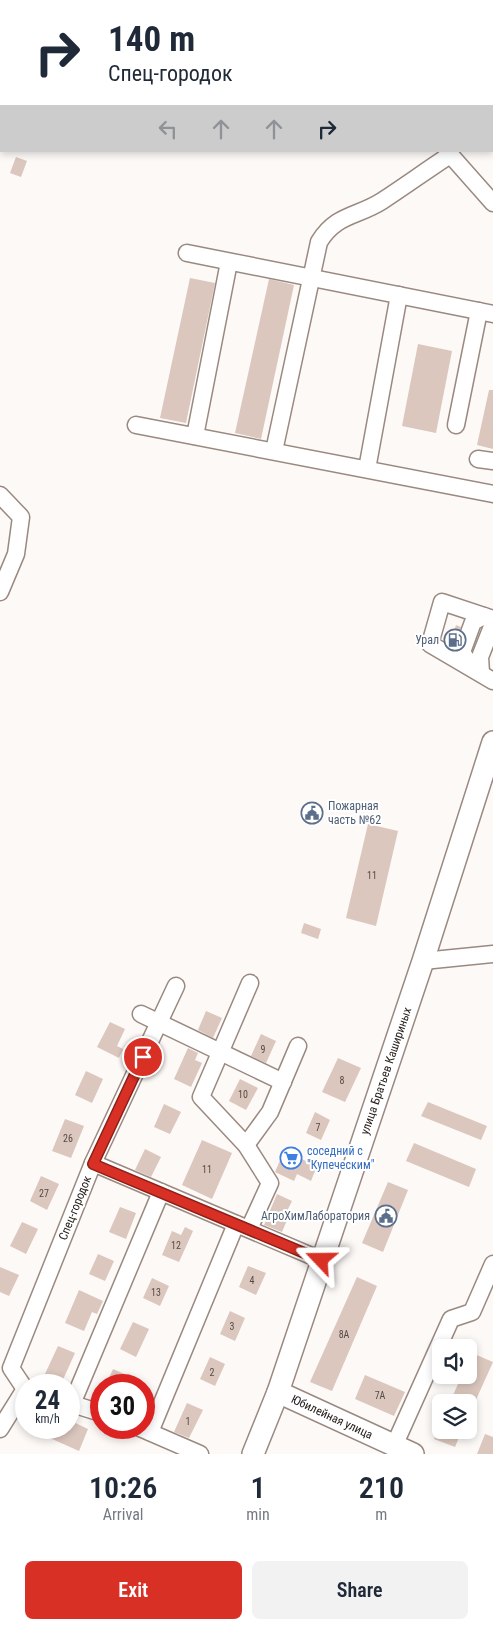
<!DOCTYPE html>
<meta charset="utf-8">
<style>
body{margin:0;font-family:"Roboto Condensed",sans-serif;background:#f2f2f3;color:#1f2937;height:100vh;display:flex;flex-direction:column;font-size:19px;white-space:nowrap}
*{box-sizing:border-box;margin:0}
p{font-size:16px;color:#747a83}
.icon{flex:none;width:28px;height:28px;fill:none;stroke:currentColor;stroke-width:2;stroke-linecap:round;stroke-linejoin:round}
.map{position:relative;height:1454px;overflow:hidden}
.side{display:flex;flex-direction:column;background:#fff;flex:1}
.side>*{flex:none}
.banner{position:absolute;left:0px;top:0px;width:494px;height:152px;box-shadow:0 2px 8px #0003;background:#fff;color:#1f2937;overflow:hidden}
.fabs{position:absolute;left:432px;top:1339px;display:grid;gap:10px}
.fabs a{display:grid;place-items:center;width:45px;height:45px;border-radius:8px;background:#fff;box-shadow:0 2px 8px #0003;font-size:25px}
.speed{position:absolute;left:15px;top:1374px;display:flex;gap:10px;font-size:25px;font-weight:700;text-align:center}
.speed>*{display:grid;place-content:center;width:65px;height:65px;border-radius:50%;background:#fff;box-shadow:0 2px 8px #0003;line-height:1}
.speed small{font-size:12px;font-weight:400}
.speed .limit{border:8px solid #d22;background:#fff;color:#111}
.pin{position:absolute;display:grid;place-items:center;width:42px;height:42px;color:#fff;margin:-21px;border:2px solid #fff;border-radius:50%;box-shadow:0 1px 5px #0007}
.me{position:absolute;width:55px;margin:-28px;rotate:293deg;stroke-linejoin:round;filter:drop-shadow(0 0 4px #0008)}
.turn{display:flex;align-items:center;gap:18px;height:105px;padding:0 25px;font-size:22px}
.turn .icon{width:65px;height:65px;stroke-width:2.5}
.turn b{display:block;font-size:35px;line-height:42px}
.lanes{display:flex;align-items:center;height:48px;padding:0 25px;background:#0003;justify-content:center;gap:25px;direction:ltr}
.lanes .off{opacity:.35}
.eta{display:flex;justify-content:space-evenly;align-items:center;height:85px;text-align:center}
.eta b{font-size:30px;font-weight:600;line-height:35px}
.cta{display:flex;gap:10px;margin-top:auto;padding:10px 25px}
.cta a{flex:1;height:58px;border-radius:8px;background:#d93025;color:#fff;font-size:20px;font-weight:600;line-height:58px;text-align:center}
.cta a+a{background:#f2f2f3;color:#1f2937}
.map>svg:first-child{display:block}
</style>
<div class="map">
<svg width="493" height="1454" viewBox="0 0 493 1454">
<rect width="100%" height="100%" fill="#fdf9f7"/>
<!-- building -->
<g fill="#dbc7be">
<polygon points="16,157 27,161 21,177 10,173"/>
<polygon points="190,278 215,283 186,423 160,418"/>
<polygon points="269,279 294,285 261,439 235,433"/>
<polygon points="418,344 452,351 436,433 402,426"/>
<polygon points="489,390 493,390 493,449 477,445"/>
<polygon points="456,625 461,627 455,642 451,641"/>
<polygon points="368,824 398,831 376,926 346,918"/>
<polygon points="304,923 321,929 318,939 301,933"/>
<polygon points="206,1011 222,1018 213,1038 198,1030"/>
<polygon points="110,1022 125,1029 117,1046 123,1049 119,1058 97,1047"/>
<polygon points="261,1034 276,1041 266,1063 251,1056"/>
<polygon points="188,1048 198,1053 195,1060 202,1063 191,1087 174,1079"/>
<polygon points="338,1058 361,1068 345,1102 322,1092"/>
<polygon points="86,1071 103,1079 92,1103 75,1095"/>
<polygon points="240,1079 258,1088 246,1110 229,1101"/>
<polygon points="428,1102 487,1126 481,1140 421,1116"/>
<polygon points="164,1104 181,1112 170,1134 154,1127"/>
<polygon points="315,1112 330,1120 321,1140 306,1133"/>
<polygon points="65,1119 84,1126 71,1158 52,1151"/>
<polygon points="202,1140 232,1153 212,1199 182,1185"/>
<polygon points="414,1143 476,1169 469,1187 406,1161"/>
<polygon points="145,1149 161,1157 151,1177 135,1170"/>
<polygon points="284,1151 317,1166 311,1181 297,1174 294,1181 275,1172"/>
<polygon points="41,1176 59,1184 47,1210 30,1201"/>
<polygon points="388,1182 408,1190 383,1252 362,1243"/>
<polygon points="277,1194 292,1201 287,1211 290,1213 282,1232 264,1225"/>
<polygon points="120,1207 136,1213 126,1239 109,1232"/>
<polygon points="22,1222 38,1229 26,1254 10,1246"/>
<polygon points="185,1227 193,1231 179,1262 162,1255 172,1231 181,1235"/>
<polygon points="98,1254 114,1261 105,1281 89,1274"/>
<polygon points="248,1266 266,1273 256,1295 239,1287"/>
<polygon points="0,1267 19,1275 9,1296 0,1292"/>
<polygon points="357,1277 377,1286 332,1391 310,1382"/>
<polygon points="152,1278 169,1286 160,1306 143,1298"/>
<polygon points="79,1290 103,1301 97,1314 92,1312 84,1331 65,1323"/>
<polygon points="230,1311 245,1318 235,1341 220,1334"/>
<polygon points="133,1322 149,1329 136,1357 120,1349"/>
<polygon points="58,1346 75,1353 61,1384 44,1376"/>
<polygon points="472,1353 493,1362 475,1402 450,1402 462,1375 469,1375 469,1361"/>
<polygon points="210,1357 225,1364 215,1386 200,1379"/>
<polygon points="113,1369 129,1376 125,1385 106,1385"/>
<polygon points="365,1375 405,1392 394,1416 355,1399"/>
<polygon points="187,1403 203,1410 189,1438 174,1432"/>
<polygon points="69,1420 88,1429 79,1451 43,1435 46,1428 69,1428"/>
<polygon points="438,1430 462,1430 455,1447 434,1439"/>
<polygon points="485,1434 493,1437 493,1454 477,1454"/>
</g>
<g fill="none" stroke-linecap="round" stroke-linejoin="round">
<!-- minor casing -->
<g stroke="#9a8980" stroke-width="19">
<g id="minor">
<polyline points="334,0 335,1"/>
<polyline points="457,1 458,0"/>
<polyline points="447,151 493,203"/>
<polyline points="187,253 493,314"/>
<polyline points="136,425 493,494"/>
<polyline points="456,425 479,311"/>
<polyline points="195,436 229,262"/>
<path d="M274,451L319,242C336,214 357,217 382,201C405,186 427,170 450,155"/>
<polyline points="478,459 493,461"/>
<polyline points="367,469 399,295"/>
<polyline points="0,495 21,517 16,554 0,592"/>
<polyline points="493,619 442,602 430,644 493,681"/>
<polyline points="471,666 462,652 473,622 484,616"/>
<polyline points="481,673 480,657 493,624"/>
<polyline points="423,961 493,954"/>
<polyline points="141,1014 283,1082"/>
<polyline points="246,1145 270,1112 298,1046"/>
<polyline points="93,1163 321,1260"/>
<polyline points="249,1229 270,1183 246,1145 201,1097 250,983"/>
<polyline points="69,1403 101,1413"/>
<polyline points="72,1404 161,1192"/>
<polyline points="140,1428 200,1454"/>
<polyline points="0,1429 25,1389 11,1368 93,1163 176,986"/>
<polyline points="150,1432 236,1224"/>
<polyline points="394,1446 451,1319 472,1312 493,1264"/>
</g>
</g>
<!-- major casing -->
<g stroke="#9a8980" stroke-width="24">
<g id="major">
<polyline points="278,1392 413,1454"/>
<polyline points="253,1454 278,1392 423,961 493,742"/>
</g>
</g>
<!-- minor -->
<use href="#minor" stroke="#fff" stroke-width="16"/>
<!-- major -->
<use href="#major" stroke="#fff" stroke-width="21"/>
</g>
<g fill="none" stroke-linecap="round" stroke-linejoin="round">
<!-- route casing -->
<g stroke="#8d1f18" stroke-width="12">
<polyline id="route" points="143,1057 93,1164 321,1260"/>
</g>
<!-- route -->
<use href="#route" stroke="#d93025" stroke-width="9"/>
</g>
<!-- icons -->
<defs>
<g id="fuel-ring" transform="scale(1.125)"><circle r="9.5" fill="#fff" stroke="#5c6f8a" stroke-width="1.5"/><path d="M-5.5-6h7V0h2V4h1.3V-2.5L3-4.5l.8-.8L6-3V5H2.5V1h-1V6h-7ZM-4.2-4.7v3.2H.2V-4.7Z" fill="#5c6f8a"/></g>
<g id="civic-ring" transform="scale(1.125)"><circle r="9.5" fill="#fff" stroke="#5c6f8a" stroke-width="1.5"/><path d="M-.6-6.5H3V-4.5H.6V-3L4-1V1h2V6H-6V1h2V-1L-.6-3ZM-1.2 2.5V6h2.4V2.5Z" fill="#5c6f8a"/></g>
<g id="supermarket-ring" transform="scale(1.125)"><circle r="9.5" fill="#fff" stroke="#3f7fe0" stroke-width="1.5"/><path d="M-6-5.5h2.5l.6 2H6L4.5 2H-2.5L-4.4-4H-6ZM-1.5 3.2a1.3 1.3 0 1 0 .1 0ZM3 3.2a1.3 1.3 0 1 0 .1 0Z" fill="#3f7fe0"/></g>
</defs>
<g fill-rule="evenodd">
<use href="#fuel-ring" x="455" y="640"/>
<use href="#civic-ring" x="312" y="813"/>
<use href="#supermarket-ring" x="291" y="1158"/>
<use href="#civic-ring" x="386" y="1216"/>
</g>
<g text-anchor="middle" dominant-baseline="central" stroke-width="4" stroke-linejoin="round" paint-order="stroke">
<!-- number labels -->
<g font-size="10" fill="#554a45">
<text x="372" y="875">11</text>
<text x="263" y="1049">9</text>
<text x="342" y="1080">8</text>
<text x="243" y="1094">10</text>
<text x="318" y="1127">7</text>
<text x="68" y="1138">26</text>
<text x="207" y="1169">11</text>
<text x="44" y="1193">27</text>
<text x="176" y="1245">12</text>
<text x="252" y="1280">4</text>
<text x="156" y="1292">13</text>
<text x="232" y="1326">3</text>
<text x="344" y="1334">8А</text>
<text x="212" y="1372">2</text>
<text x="380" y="1395">7А</text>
<text x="188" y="1421">1</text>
</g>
<!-- service labels -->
<g font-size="12" fill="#4e5e75" stroke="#fff" text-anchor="end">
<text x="439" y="640">Урал</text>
<text x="328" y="806" text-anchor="start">Пожарная<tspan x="328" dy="14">часть №62</tspan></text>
<text x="370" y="1216">АгроХимЛаборатория</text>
</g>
<!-- street labels -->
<g font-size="12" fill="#28211d" stroke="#fff">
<text transform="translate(386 1071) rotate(-71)">улица Братьев Кашириных</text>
<text transform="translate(75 1208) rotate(-68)">Спец-городок</text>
<text transform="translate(332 1417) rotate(25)">Юбилейная улица</text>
</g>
<!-- shop labels -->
<g font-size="12" fill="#366cbe" stroke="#fff" text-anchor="start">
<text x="307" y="1151">соседний с<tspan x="307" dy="14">"Купеческим"</tspan></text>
</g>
</g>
</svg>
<div class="fabs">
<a><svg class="icon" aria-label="sound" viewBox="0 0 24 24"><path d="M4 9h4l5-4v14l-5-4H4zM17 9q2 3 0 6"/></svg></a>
<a><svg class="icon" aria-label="layers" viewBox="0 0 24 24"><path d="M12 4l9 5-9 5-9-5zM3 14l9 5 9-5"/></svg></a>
</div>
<div class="speed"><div>24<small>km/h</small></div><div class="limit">30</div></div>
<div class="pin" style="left:143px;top:1057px;background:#d93025"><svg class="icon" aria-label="arrive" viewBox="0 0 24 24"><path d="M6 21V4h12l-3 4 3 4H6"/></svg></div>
<svg class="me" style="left:321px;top:1260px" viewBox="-20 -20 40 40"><path d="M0-17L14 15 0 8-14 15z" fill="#d93025" stroke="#fff" stroke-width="4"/></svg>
<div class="banner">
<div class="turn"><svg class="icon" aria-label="right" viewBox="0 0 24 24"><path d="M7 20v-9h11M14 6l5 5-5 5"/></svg><div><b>140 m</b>Спец-городок</div></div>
<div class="lanes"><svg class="icon off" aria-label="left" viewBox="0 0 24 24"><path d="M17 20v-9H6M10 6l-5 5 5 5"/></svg><svg class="icon off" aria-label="ahead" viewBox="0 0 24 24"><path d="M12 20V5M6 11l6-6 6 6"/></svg><svg class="icon off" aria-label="ahead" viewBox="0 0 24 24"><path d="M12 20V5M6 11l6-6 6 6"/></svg><svg class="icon" aria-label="right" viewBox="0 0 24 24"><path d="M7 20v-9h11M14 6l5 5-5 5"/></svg></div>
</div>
</div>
<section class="side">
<div class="eta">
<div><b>10:26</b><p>Arrival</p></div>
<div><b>1</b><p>min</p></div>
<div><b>210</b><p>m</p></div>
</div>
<div class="cta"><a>Exit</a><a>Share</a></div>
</section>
